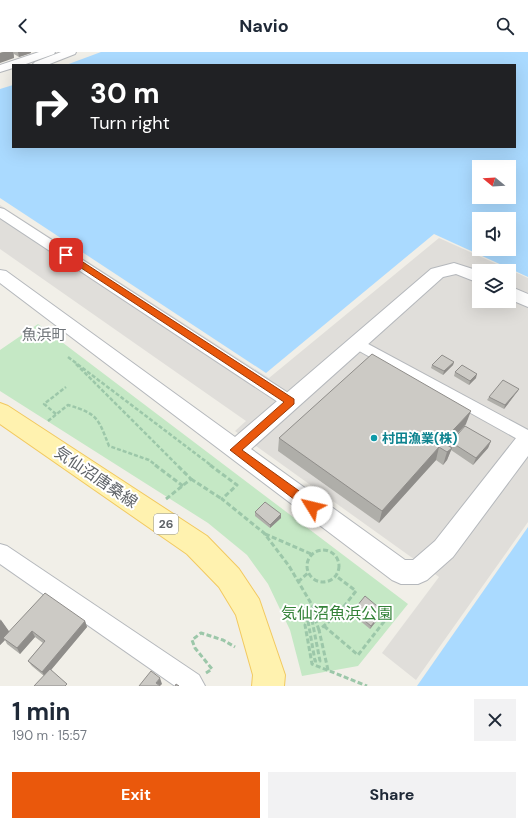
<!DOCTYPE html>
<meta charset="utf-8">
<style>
body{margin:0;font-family:"DM Sans","Noto Sans JP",sans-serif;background:#f2f2f3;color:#1f2937;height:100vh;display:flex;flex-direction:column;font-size:15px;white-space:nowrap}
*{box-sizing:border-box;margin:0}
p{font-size:13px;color:#747a83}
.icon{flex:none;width:22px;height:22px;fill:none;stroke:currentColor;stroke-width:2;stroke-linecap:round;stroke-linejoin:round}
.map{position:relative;height:634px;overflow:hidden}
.drawer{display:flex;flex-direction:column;background:#fff;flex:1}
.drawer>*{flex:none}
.top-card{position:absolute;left:12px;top:12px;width:504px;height:84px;border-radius:0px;box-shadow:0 4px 16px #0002;background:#202124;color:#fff;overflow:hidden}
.needle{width:26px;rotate:288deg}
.buttons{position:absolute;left:472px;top:108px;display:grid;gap:8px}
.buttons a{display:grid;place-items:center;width:44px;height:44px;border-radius:0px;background:#fff;box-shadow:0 4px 16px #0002;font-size:20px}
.pin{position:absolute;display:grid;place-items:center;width:34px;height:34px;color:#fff;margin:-17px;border-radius:8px;box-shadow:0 2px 6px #0006}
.me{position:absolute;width:44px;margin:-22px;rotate:306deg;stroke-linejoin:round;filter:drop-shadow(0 0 3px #0008)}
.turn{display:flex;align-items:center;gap:14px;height:84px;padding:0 12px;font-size:18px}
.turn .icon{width:52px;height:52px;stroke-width:2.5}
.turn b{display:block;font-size:28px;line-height:34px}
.round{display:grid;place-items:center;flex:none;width:42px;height:42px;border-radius:0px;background:#f2f2f3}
.summary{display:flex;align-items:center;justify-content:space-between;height:68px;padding:0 12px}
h1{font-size:24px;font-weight:700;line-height:30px}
.button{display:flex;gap:8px;margin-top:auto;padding:8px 12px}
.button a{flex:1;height:46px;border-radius:0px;background:#ea580c;color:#fff;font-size:16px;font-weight:700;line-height:46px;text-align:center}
.button a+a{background:#f2f2f3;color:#1f2937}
header{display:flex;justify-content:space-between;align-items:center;height:52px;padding:0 12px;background:#fff;font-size:18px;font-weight:700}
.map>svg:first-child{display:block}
</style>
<header><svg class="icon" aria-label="back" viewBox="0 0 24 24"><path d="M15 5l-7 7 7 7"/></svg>Navio<svg class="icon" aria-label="search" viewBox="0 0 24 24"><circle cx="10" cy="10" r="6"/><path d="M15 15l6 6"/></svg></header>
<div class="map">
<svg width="528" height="634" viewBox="0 0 528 634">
<rect width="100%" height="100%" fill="#f1efe8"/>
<!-- industrial -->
<path fill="#e0deda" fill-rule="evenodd" d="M0,153L269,326L439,186L528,226V470L416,628L382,601L439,525L235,379L246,369L0,197ZM479,219H509V249H479Z"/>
<!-- green -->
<polygon fill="#c5e8c5" points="38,272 408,552 358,614 302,624 290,578 268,532 247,503 208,471 0,339 0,298"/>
<!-- water -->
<g fill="#aadaff" fill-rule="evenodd">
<path d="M101,0H528V225L434,182L266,321L0,146V37L13,33V95H515V13H66ZM479,115H509V145H479ZM479,167H509V197H479Z"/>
<polygon points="528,475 528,634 417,634"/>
</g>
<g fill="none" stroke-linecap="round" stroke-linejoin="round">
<!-- minor casing -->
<g stroke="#b5b8bc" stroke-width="2">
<g id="minor">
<polygon points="0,156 4,157 296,346 298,350 296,354 290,356 284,354 0,166"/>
<polygon points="357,286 528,378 528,393 352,295 349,291 352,287"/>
<polygon points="0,492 7,494 199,623 205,634 175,634 0,512"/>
</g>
</g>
<!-- tertiary casing -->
<g stroke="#b5b8bc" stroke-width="2">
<g id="tertiary">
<polygon points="39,0 55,0 54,2 23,13 13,13 13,16 0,20 0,13"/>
<polygon points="61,0 76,0 75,2 47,13 33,12 35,10"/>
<polygon points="454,211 479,219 479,231 456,222 443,225 251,397 405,508 413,508 435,489 520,381 528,378 528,404 453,505 427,528 418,532 401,532 392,528 0,231 0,218 6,219 235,385 431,217"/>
<polygon points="509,234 528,242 528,255 509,247"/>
</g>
</g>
<!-- primary casing -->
<g stroke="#f2c960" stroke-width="2">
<polygon id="primary" points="0,351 8,354 207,484 239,517 259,547 285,623 284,634 252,634 253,623 236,563 219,535 187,502 0,372"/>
</g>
<!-- path-far1 -->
<g stroke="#9cc7a9" stroke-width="2.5" stroke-dasharray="4 2" stroke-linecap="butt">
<polyline points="68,305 212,414"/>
<polyline points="76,312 178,414"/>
<polyline points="56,362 44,352 66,335"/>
<path d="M48,369L68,353C98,362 98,366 109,394L149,408L157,414"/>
</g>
<!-- path -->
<g stroke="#9cc7a9" stroke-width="3" stroke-dasharray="5 2.5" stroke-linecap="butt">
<polyline points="155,413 183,434"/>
<polyline points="210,413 237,433 222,447 264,481 289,514 315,558 305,573 312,612 367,634"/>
<polyline points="191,427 222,447"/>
<polyline points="166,447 191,427 177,413"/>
<polyline points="265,482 311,502"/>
<circle cx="323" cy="514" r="16"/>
<polyline points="298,530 309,520"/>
<polyline points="308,569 315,609 320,609 312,568 315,567 319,578"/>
<polyline points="324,574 358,603 390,562"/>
<polyline points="328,618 319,578 338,562 356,539 336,524"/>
<polyline points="206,621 212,617 195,596 192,588 201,581 223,588 235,595"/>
</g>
<!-- minor -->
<use href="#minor" fill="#fff" fill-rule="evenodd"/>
<!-- tertiary -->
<use href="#tertiary" fill="#fff" fill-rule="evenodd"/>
<!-- primary -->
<use href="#primary" fill="#fff2af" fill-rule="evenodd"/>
</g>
<!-- wall -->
<g fill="#afaea9">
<polygon points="0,0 31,0 31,1 19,5 14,2 14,6"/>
<polygon points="454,310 453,313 443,323 431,316 432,313"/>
<polygon points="455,320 476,326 469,333 454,324"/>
<polygon points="519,337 517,340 504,357 487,348 489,345"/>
<polygon points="466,372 447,393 449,394 451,390 491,389 488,396 473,413 451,398 447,408 443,413 436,408 379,471 278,399 279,386"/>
<polygon points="255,460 281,466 270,476 255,464"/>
<polygon points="353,559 383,559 382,562 370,577 352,562"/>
<polygon points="0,567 9,580 85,569 87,575 51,618 44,624 32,614 28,609 43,591 35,585 20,602 7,592 5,588 0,593"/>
</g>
<!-- shaded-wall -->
<g fill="#8f8d8a">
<polygon points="4,0 13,0 14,6 0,11 0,1"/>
<polygon points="18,0 31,0 31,1 19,5"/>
<polygon points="454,310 453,313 443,323 444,319"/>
<polygon points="477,322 476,326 469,333 470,329"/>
<polygon points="519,337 517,340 504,357 505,353"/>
<polygon points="471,359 466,372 443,398 442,390"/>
<polygon points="491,389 488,396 473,413 476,406"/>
<polygon points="439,395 436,408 379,471 382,459"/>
<polygon points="452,396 447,408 443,413 447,400"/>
<polygon points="281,462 281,466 270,476 270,473"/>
<polygon points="383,559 382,562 370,577 371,574"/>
<polygon points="1,568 11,582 3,586 5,588 0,593 0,569"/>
<polygon points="85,569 87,575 45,625 42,620"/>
<polygon points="32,579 35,585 20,602 17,596"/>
<polygon points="160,626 162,632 160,634 156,631"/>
</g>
<!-- building -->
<g fill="#cccac5" stroke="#8f8d8a">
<polygon points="372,302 471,359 442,390 452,396 447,400 439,395 382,459 279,386"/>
<polygon points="442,303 454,310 444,319 432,313"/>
<polygon points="462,313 477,322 470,329 455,320"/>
<polygon points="503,328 519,337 505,353 489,345"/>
<polygon points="465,374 491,389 476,406 451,390"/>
<polygon points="265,450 281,462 270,473 255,460"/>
<polygon points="45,541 85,569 42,620 28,609 45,589 32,579 17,596 3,586"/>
<polygon points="365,544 383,559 371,574 353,559"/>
<polygon points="50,617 67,632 65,634 34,634"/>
<polygon points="151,619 160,626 156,631 160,634 139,634"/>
<polygon points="176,632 179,634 175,634"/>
</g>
<!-- route -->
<polygon fill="#ea580c" stroke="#983908" points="63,201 69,201 294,347 294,352 242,398 316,451 317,455 316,458 308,458 230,398 284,350 63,204"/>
<!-- markers -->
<circle fill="#0f9aa8" stroke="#fff" stroke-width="1.5" cx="374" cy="386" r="4"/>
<g text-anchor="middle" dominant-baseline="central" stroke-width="4" stroke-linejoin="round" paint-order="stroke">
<!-- shield labels -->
<rect fill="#fff" stroke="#8f9295" stroke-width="1" x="154" y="462" width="24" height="20" rx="3"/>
<g font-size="12" font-weight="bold" fill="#5f6368">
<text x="166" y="472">26</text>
</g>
<!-- culture labels -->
<g font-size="13" font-weight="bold" fill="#0d838f" stroke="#fff" text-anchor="start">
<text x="382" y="386">村田漁業(株)</text>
</g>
<!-- quarter labels -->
<g font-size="15" fill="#70757a" stroke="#fff">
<text x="44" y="283">魚浜町</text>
</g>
<!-- near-street labels -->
<g font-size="16" fill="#5f6368" stroke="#fff">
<text transform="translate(96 425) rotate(34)">気仙沼唐桑線</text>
</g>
<!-- near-park labels -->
<g font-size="16" fill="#348238" stroke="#fff">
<text x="337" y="561">気仙沼魚浜公園</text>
</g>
</g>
</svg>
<div class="buttons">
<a><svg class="needle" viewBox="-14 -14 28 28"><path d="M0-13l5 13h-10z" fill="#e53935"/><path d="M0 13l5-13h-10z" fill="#747a83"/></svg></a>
<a><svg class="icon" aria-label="sound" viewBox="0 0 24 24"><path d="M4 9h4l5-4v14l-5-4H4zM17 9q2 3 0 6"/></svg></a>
<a><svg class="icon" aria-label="layers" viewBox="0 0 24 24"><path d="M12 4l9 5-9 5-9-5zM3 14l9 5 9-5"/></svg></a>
</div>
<div class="pin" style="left:66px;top:203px;background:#d93025"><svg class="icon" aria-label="arrive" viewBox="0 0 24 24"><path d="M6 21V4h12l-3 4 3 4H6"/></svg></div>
<svg class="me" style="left:312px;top:455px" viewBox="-20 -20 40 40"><circle r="19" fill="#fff"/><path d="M0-13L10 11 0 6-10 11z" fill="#ea580c"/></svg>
<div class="top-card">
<div class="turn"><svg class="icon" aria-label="right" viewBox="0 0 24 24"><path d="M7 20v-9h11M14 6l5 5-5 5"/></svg><div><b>30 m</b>Turn right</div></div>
</div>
</div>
<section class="drawer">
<div class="summary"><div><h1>1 min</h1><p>190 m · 15:57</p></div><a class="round"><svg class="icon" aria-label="close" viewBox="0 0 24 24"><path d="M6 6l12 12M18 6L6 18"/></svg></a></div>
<div class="button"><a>Exit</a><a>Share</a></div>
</section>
